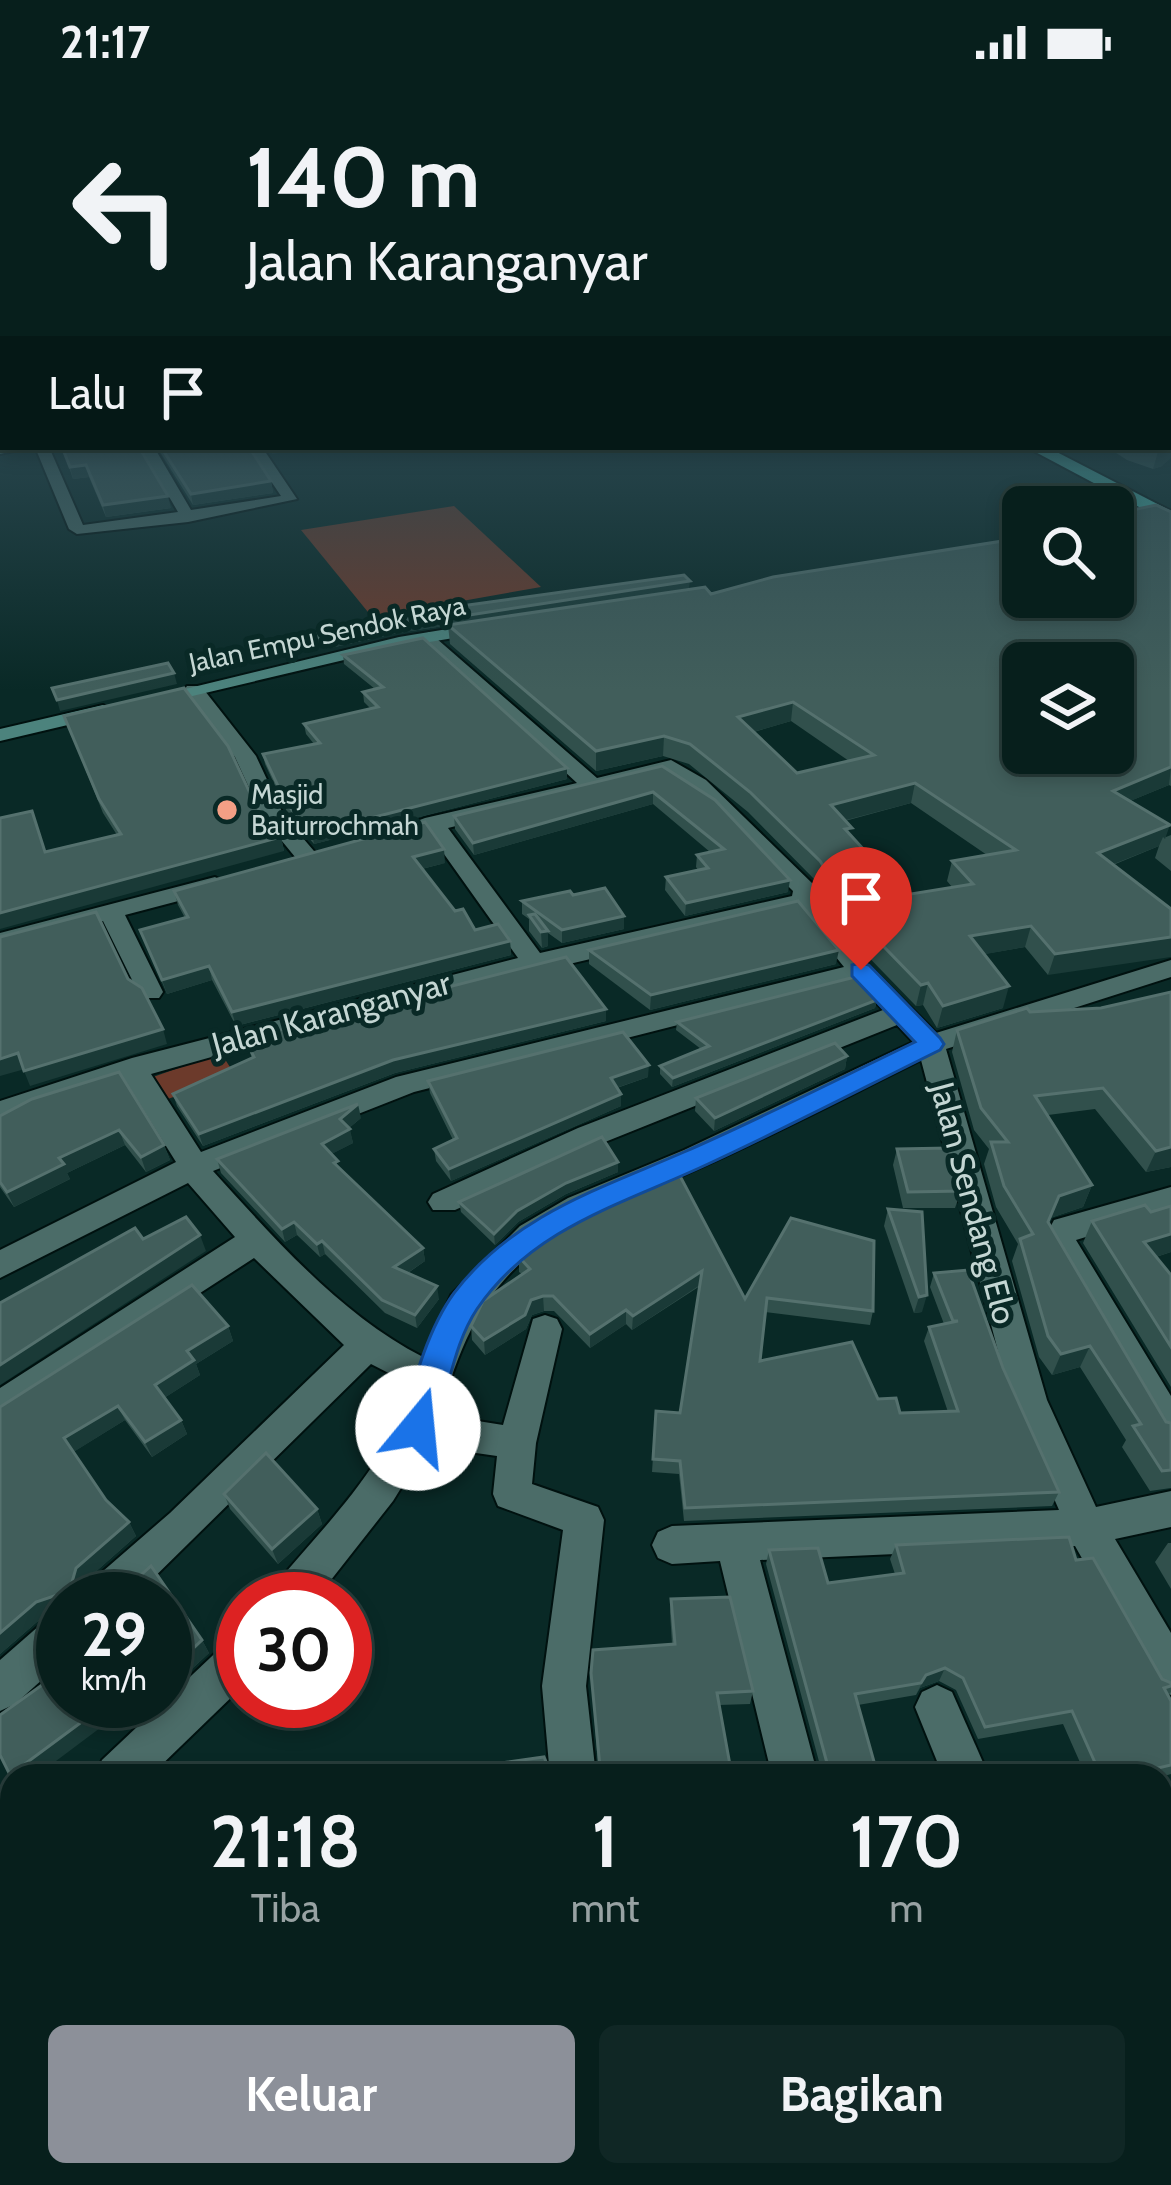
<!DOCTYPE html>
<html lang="id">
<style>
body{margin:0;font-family:Cabin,sans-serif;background:#102725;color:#f1f3f6;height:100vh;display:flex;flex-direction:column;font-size:45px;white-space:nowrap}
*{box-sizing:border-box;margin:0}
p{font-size:39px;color:#98a2a3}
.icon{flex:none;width:66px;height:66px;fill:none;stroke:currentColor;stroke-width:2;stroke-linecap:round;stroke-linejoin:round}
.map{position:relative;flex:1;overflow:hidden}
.sheet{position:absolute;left:0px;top:1680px;width:1173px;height:423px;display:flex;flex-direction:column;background:#071f1c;border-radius:36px 36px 0 0;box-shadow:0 6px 18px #0003,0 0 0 3px #283d3b}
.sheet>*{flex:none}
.top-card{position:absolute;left:0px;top:0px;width:1173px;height:366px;box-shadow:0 6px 18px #0003,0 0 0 3px #283d3b;background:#071f1c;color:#f1f3f6;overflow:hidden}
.controls{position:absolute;left:1002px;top:402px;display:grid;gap:24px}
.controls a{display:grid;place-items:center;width:132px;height:132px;border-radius:18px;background:#071f1c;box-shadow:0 6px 18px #0003,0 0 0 3px #283d3b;font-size:60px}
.speed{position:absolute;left:36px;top:1488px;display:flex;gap:24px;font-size:60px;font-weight:700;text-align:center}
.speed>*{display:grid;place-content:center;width:156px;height:156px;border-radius:50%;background:#071f1c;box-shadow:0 6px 18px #0003,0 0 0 3px #283d3b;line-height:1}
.speed small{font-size:30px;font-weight:400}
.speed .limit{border:18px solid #d22;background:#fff;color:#111}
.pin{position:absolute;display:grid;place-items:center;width:102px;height:102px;color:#fff;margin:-123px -51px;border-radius:50% 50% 50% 0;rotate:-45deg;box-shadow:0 0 12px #0007}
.pin .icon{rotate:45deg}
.me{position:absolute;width:132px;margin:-66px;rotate:17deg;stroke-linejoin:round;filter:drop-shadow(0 0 9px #0008)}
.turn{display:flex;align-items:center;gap:42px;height:252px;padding:0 48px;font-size:54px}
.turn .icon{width:156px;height:156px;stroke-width:2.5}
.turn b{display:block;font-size:84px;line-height:102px}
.then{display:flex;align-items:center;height:114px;padding:0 48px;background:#0003;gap:24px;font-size:45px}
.eta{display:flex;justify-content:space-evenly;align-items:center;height:204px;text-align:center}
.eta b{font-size:72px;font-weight:700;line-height:84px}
.action{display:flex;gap:24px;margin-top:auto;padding:24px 48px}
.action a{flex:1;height:138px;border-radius:18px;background:#8c9099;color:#fff;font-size:48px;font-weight:700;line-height:138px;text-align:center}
.action a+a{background:#102725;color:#f1f3f6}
.status{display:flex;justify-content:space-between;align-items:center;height:84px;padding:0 60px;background:#071f1c;direction:ltr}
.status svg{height:33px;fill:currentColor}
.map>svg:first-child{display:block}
</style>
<div class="status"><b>21:17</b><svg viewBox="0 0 49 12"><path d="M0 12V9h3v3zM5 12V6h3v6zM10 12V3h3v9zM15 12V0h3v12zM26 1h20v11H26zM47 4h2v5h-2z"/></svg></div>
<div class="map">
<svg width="1171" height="2101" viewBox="0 0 1171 2101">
<rect width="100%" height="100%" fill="#092926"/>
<!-- green -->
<g fill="#6c3a2b">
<polygon points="454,422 541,503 372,533 301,446"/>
<polygon points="221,969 235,991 165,1016 153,993"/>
</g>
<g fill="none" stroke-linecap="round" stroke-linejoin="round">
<!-- street casing -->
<g stroke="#00110f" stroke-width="4">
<g id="street">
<polygon points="0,362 3,363 32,363 0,370"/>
<polygon points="35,363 49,363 83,441 178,428 140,363 154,363 191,426 281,412 248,363 262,363 297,415 188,438 77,450 69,445"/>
<path d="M429,548L597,694L671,676L706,696L814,801C834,856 894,905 936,949L1171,876V893L946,965L1047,1316L1096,1423L1171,1407V1443L1115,1455L1171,1549V1611L1156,1605L1075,1462L760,1476L818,1692H772L720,1477L672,1480L658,1474L652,1461L658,1448L672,1442L1059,1426L1011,1316L921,976C850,1011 779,1048 706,1081C560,1148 486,1159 440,1331L503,1341L533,1235L545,1231L557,1235L562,1245L536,1359L532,1400L598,1423L604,1436L586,1602L596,1692H550L542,1602L563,1446L498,1422L493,1410L497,1372L427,1362L393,1417L316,1515H269L275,1501C327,1439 389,1379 412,1301L371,1280L132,1515H81L87,1501L170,1429L344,1261L254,1174L0,1339V1304L235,1153L188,1099L0,1194V1166L176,1078L126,998L0,1038V1017L132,974L518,874L429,749L388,759L377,752L425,734L577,699L423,557L420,553ZM667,689L690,706L793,807L792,812L540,869L448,744ZM798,826L844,883L396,993L201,1068L151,990L404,919ZM855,896L883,926L578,1044L433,1110L428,1118L433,1126H455L600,1060L897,941L913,958L684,1066L568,1114L520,1142L451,1211L423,1273C341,1231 275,1155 213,1087L414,1008Z"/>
<polygon points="187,602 201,602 256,672 284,732 320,774 316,779 300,779 263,734 235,673 184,606"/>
<polygon points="215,793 227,800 224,805 125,831 163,908 159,914 141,914 103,837 0,865 0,849"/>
<polygon points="1171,1103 1171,1127 1076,1156 1171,1312 1171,1361 1158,1356 1043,1157 1054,1136"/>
<polygon points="63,1528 63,1577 15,1620 0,1627 0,1576 48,1534"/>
<polygon points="243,1551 243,1602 150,1692 95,1692 102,1676 228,1557"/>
<polygon points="937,1601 952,1608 989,1692 943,1692 915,1623 922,1608"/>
<polygon points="0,1747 12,1752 12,1802 0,1797"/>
<polygon points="173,2091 227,2091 224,2101 170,2101"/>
<polygon points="477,2091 531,2091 527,2101 473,2101"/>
<polygon points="718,2091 772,2091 775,2101 721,2101"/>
<polygon points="1104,2091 1158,2091 1162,2101 1108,2101"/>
</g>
</g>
<!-- secondary casing -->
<g stroke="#00110f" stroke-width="4">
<g id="secondary">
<polygon points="484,539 490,540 490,548 399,563 150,622 140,616 399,553"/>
<polygon points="103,621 113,627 110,631 0,657 0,645"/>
</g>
</g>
<!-- highway casing -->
<g stroke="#00110f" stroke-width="4">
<polygon id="highway" points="1026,363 1047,363 1171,427 1171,440"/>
</g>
<!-- street -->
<use href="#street" fill="#4b6c68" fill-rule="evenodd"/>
<!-- secondary -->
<use href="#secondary" fill="#4c837d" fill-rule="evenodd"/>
<!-- highway -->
<use href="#highway" fill="#4dbaaf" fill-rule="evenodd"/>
</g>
<!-- wall -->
<g fill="#31504c" fill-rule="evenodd">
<polygon points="157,363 249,363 271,397 273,409 193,421"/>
<polygon points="1107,363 1170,363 1162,382 1153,385 1127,376"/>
<polygon points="64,368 171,424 106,433 89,393 73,395"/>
<path d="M1171,428V702L1169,701L1130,717L1166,753L1171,751V787L1155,774L1159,762L1113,781L1048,891L1025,863L984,870L1003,924L937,944L923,921L916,922L854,858L817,798L748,728L689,680L663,672L596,687L450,560L448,541L711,510L1015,455L1016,451ZM791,637L849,677L797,689L754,648ZM911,719L987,771L952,777L947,797L952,803L905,811L850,751L845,737Z"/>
<polygon points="689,504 398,549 326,565 315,557 314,550"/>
<polygon points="343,571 567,695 314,760 288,730 265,680 263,670 314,660 306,650 304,640 370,624 364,618 363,608 375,605 344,580"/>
<polygon points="64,632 281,753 284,767 45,768 117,751 103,729"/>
<polygon points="662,682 788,808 685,832 665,806 666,793 698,786 696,783 697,771 710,768 653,720 474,771 455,745 454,732"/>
<polygon points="445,779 422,785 455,827 475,846 510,857 511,871 236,942 212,896 167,910 140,846 185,834 178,821 174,807"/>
<polygon points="573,811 624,832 624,845 562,859 548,849 548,862 542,864 529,847 529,835 522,830 522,817"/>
<polygon points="589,866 836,880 650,926 589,880"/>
<polygon points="877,916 875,924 672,1003 660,990 660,982 701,965 676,946 677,938"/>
<polygon points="1101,924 1171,1083 1146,1088 1095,1025 1048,1031 1092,1101 1083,1123 1050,1134 1048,1138 1166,1338 1171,1339 1171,1404 1150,1407 1122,1363 1126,1356 1080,1283 1052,1291 1039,1273 1012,1177 1018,1160 996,1123 984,1080 989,1065 974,1046 952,968 957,946 1030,928"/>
<polygon points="606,925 606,937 395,989 203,1062 177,1022 173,1010 252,974 245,955"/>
<polygon points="847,972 845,985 714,1047 695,1027 696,1014"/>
<polygon points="648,993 617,1004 621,1022 451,1097 436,1077 434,1065 453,1056 430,1009 428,997"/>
<polygon points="32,1015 164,1061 170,1076 146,1088 125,1061 67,1089 70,1095 14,1123 0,1103 0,1032"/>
<polygon points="361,1034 349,1044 353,1059 331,1070 340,1085 423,1164 425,1177 408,1189 439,1215 417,1244 385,1229 325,1170 320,1173 297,1151 285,1158 221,1089 217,1075"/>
<polygon points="897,1065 961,1107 955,1124 903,1124 893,1081"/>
<polygon points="618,1078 618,1088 566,1110 518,1138 495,1161 461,1128 459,1118"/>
<polygon points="888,1125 922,1128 922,1228 914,1229 884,1142"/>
<polygon points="572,1134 745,1215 791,1134 873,1227 870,1241 765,1228 760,1277 878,1315 900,1329 948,1328 924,1257 929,1243 944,1240 930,1203 934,1189 1003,1284 1059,1408 1052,1422 684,1437 679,1390 652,1388 655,1341 680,1329 700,1202 632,1246 626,1240 590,1264 554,1227 544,1227 532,1231 526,1245 485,1271 472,1256 471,1242 522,1190 519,1188 519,1173"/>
<polygon points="1092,1137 1171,1168 1156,1173 1171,1191 1171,1303 1083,1159"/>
<polygon points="192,1201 228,1242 233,1257 196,1280 200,1291 164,1314 181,1336 187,1350 152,1373 125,1336 73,1368 106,1416 129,1438 136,1452 84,1498 82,1506 124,1506 151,1482 202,1556 209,1569 165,1610 165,1515 63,1515 63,1527 62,1525 45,1531 0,1570 0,1323"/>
<polygon points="224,1410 317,1425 322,1440 278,1480 230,1425"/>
<polygon points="1168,1459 1171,1459 1171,1505 1155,1478"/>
<polygon points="896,1461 1076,1476 1162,1595 1171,1599 1171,1608 1168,1612 1171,1617 1171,1690 1161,1693 1086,1692 1063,1640 978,1655 956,1606 939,1597 920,1604 916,1611 858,1621 878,1692 800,1692 803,1685 821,1685 766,1480 769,1466 828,1499 895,1490 890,1475"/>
<polygon points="671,1515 753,1607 750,1620 719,1621 732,1692 494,1692 549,1685 598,1683 591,1589 672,1560 670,1528"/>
</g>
<!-- shaded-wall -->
<g fill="#1a3a37">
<polygon points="1171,359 1171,374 1162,382 1153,385 1159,364 1170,363"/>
<polygon points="271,363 313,363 313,364 272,370"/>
<polygon points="86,381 89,393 73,395 70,383"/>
<polygon points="271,397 273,409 193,421 191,410"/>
<polygon points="168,412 171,424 106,433 103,421"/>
<polygon points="690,497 689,504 398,549 326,565 324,558 398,542"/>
<polygon points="174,589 177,600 60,627 57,616"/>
<polygon points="793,618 791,637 736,653 738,633"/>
<polygon points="664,652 663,672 596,687 596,667"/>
<polygon points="1171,683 1169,701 1106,727 1113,707"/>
<polygon points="567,684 567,695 314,760 312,749"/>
<polygon points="915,699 911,719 827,741 831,721"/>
<polygon points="653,708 653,720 474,771 473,759"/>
<polygon points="1170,741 1165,755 1163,753 1159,762 1091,789 1098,769"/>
<polygon points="281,753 284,767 0,845 0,829"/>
<polygon points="444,765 445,779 414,787 413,773"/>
<polygon points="790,796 788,808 685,832 686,819"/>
<polygon points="624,832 624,845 562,859 562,846"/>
<polygon points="1031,842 1025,863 964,874 970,852"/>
<polygon points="548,847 548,862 542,864 541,848"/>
<polygon points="1171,853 1171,873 1048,891 1055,870"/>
<polygon points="510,857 511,871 236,942 232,928"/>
<polygon points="839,866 836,880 650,926 651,911"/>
<polygon points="209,882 212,896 167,910 162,896"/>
<polygon points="928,899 923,921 916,922 921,901"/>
<polygon points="1009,902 1003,924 937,944 943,922"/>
<polygon points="877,916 875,924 672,1003 673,994"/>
<polygon points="606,925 606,937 395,989 203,1062 199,1050 393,976"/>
<polygon points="163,945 167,960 30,1002 24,987"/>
<polygon points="18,969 25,985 0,992 0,975"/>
<polygon points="847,972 845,985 714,1047 715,1034"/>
<polygon points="649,981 648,993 610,1006 611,994"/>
<polygon points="621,1010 621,1022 451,1097 449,1085"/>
<polygon points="358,1020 361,1034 343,1049 340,1035"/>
<polygon points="350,1045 353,1059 324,1074 322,1060"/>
<polygon points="119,1046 125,1061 67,1089 70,1095 14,1123 7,1108 59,1074"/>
<polygon points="164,1061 170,1076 146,1088 141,1073"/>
<polygon points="1171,1063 1171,1083 1146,1088 1156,1067"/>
<polygon points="618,1078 618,1088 566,1110 518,1138 495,1161 494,1150 517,1127 566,1099"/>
<polygon points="1092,1101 1083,1123 1050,1134 1059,1112"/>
<polygon points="294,1138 297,1151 285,1158 282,1145"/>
<polygon points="1171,1150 1171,1168 1134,1180 1144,1158"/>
<polygon points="200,1151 206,1167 0,1301 0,1281"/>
<polygon points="322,1157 325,1170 320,1173 317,1160"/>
<polygon points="423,1164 425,1177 397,1196 394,1183"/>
<polygon points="702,1187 700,1201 632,1246 633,1232"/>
<polygon points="437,1202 439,1215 417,1244 415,1231"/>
<polygon points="927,1211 922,1228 914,1229 919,1213"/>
<polygon points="543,1212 544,1227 532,1231 526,1245 485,1271 484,1256 531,1216"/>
<polygon points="626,1226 626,1240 590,1264 590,1250"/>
<polygon points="228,1242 233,1257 196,1280 200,1291 161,1316 155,1301 187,1267"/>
<polygon points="1090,1262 1080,1283 1052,1291 1061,1270"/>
<polygon points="118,1322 125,1336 72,1369 64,1354"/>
<polygon points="181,1336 187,1350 152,1373 145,1358"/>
<polygon points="317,1425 322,1440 278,1480 272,1465"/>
<polygon points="129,1438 136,1452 84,1498 80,1511 83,1515 76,1515 70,1505 76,1484"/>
<polygon points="57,1511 63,1518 63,1527 62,1525 45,1531 0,1570 0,1549 36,1518"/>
<polygon points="202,1556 209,1569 165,1610 165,1591"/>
<polygon points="945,1584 939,1597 920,1604 916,1611 926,1591"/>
<polygon points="83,1617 100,1644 36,1692 12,1693 10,1691"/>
</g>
<!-- building -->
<g fill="#415e5b" stroke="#55716e" stroke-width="3" fill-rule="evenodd">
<rect x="0" y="313" width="3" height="34"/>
<polygon points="1170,313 1171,313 1170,360"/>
<polygon points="94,363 139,363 168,412 103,421 86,381 70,383 64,368"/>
<polygon points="161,363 249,363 271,397 191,410"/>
<path d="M1156,421L1171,428V683L1113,707L1170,741L1098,769L1171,825V853L1055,870L1031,842L970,852L1009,902L943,922L928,899L921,901L858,836L820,777L750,708L690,660L664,652L596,667L448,541L705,503L711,510L773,493L1022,454L1016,451L1023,449V513H1113V430ZM1023,579H1113V669H1023ZM793,618L874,671L797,689L738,633ZM915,699L1016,766L952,777L973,800L905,811L845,745L852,744L831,721Z"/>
<polygon points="684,491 690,497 398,542 324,558 314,550 403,530"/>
<polygon points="423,554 567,684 312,749 286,719 263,670 320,659 304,640 378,623 363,608 383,603 343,571"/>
<polygon points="168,579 174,589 57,616 52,604"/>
<polygon points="184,604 228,662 256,722 281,753 0,829 0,734 32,727 45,768 121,750 99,715 64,632"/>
<polygon points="662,682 715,716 790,796 686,819 666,793 708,784 697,771 724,765 653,708 473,759 454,732"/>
<polygon points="425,738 444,765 413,773 455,827 463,825 475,846 498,840 510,857 232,928 209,882 162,896 140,846 188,833 174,807"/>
<polygon points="605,804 624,832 562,846 522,817 570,807 573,811"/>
<polygon points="798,817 839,866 651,911 589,866"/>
<polygon points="96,828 128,895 142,904 163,945 24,987 18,969 0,975 0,853"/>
<polygon points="535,830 548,847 541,848 529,831"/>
<polygon points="566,873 606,925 393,976 199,1050 173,1010 254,973 245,955"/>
<polygon points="855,893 877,916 673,994 660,982 709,962 677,938"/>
<polygon points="1171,908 1171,1063 1156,1067 1103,1004 1035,1012 1092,1101 1059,1112 1048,1138 1166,1338 1171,1339 1171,1386 1162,1387 1133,1342 1141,1340 1090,1262 1061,1270 1048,1252 1020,1155 1033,1150 1004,1102 991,1058 1008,1058 981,1024 957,946 1027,924 1030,928 1101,924"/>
<polygon points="623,948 649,981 611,994 621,1010 449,1085 434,1065 457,1054 428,997"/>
<polygon points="835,959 847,972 715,1034 696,1014"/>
<polygon points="119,988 164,1061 141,1073 119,1046 59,1074 64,1080 7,1108 0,1098 0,1032 32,1015"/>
<polygon points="358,1020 340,1035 350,1045 322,1060 338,1077 334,1079 423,1164 394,1183 437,1202 415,1231 382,1216 322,1157 317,1160 294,1138 282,1145 217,1075"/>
<polygon points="602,1053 618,1078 566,1099 517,1127 494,1150 459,1118"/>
<polygon points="949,1064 961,1107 908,1108 897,1065"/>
<polygon points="680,1092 745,1215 791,1134 874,1157 873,1227 767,1214 760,1277 852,1258 878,1315 896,1314 900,1329 958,1327 929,1243 958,1237 953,1237 934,1189 968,1186 1003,1284 1059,1408 685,1424 680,1377 653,1375 656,1327 680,1329 702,1187 633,1232 626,1226 590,1250 553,1212 543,1212 531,1216 525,1231 484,1256 471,1242 483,1217 530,1185 519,1173 572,1134 638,1102"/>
<polygon points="1145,1121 1151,1128 1171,1122 1171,1150 1144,1158 1171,1191 1171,1263 1092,1137"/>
<polygon points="888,1125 922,1128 927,1211 919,1213"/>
<polygon points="186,1133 200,1151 0,1281 0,1219 135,1144 143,1155"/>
<polygon points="192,1201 228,1242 187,1267 194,1276 155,1301 181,1336 145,1358 118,1322 64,1354 106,1416 129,1438 76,1484 70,1505 124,1506 151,1482 202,1556 165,1591 165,1515 83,1515 80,1511 76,1515 63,1515 63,1518 59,1521 57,1511 36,1518 0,1549 0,1323"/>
<polygon points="266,1369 317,1425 272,1465 224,1410"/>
<polygon points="1069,1453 1076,1476 1093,1474 1162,1595 1171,1599 1171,1602 1164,1604 1171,1617 1171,1681 1124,1692 1101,1692 1072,1627 985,1643 963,1594 945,1584 926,1591 921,1599 855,1610 878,1692 804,1692 803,1685 822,1685 827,1679 769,1466 818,1464 828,1499 904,1489 896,1461"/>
<polygon points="730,1513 753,1607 717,1609 732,1692 618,1692 617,1689 600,1692 494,1692 493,1680 544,1673 549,1685 600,1683 591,1589 593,1566 675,1560 671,1515"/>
<polygon points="63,1586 63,1617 83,1617 91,1631 10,1691 0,1671 0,1631"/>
<polygon points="12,1785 12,1847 7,1850 0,1823 0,1796 5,1789"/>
<polygon points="1161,1804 1163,1807 1171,1804 1171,1994 1161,1997"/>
<polygon points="399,2091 468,2091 466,2098 484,2100 393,2101"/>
<polygon points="541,2091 609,2091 611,2101 543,2101"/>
<polygon points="782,2091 887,2091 890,2101 768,2101 779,2101 784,2095"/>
<polygon points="1021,2091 1110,2091 1114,2101 1009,2101 1007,2095"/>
</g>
<!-- sky -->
<linearGradient id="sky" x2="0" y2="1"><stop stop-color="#051715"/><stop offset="0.52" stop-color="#2c4952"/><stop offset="1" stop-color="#2c4952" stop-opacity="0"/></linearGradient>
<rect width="1171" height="607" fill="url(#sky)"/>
<!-- route -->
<path fill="#1a73e8" stroke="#114b97" stroke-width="3" d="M861,879L869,881L940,954L944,960L940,966C863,1004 786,1044 708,1080C623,1120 533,1143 477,1225C451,1264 449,1314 429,1355L418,1359L406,1355L401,1344C413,1301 427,1246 454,1209C514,1131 597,1106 684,1068C762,1034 838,995 915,958L852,892V881Z"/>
<!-- markers -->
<circle fill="#f39f85" stroke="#092926" stroke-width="4.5" cx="227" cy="726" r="12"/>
<g text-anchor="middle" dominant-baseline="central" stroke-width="10" stroke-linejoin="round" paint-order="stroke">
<!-- far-street labels -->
<g font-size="27" fill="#c4d6d3" stroke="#092926">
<text transform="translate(327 550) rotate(-12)">Jalan Empu Sendok Raya</text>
</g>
<!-- far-poi labels -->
<g font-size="27" fill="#c4d6d3" stroke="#092926" text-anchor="start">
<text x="251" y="710">Masjid<tspan x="251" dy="31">Baiturrochmah</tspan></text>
</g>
<!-- street labels -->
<g font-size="33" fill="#c4d6d3" stroke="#092926">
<text transform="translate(331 929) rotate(-15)">Jalan Karanganyar</text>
<text transform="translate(974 1119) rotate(75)">Jalan Sendang Elo</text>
</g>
</g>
</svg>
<div class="controls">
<a><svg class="icon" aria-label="search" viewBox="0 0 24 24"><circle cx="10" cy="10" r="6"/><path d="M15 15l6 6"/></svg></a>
<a><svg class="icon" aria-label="layers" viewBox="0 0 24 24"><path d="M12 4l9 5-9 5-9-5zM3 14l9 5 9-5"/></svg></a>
</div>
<div class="speed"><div>29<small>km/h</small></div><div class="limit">30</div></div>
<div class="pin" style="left:861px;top:886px;background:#d93025"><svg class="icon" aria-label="arrive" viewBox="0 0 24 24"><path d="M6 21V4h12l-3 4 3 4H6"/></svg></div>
<svg class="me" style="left:418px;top:1344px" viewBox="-20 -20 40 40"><circle r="19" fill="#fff"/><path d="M0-13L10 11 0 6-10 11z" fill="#1a73e8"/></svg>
<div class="top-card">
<div class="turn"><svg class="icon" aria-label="left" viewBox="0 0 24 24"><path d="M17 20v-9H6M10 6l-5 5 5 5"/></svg><div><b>140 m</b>Jalan Karanganyar</div></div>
<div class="then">Lalu<svg class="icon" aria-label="arrive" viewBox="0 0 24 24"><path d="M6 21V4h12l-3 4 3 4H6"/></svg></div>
</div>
<section class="sheet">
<div class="eta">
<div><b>21:18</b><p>Tiba</p></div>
<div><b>1</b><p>mnt</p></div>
<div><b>170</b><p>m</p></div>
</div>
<div class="action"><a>Keluar</a><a>Bagikan</a></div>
</section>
</div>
